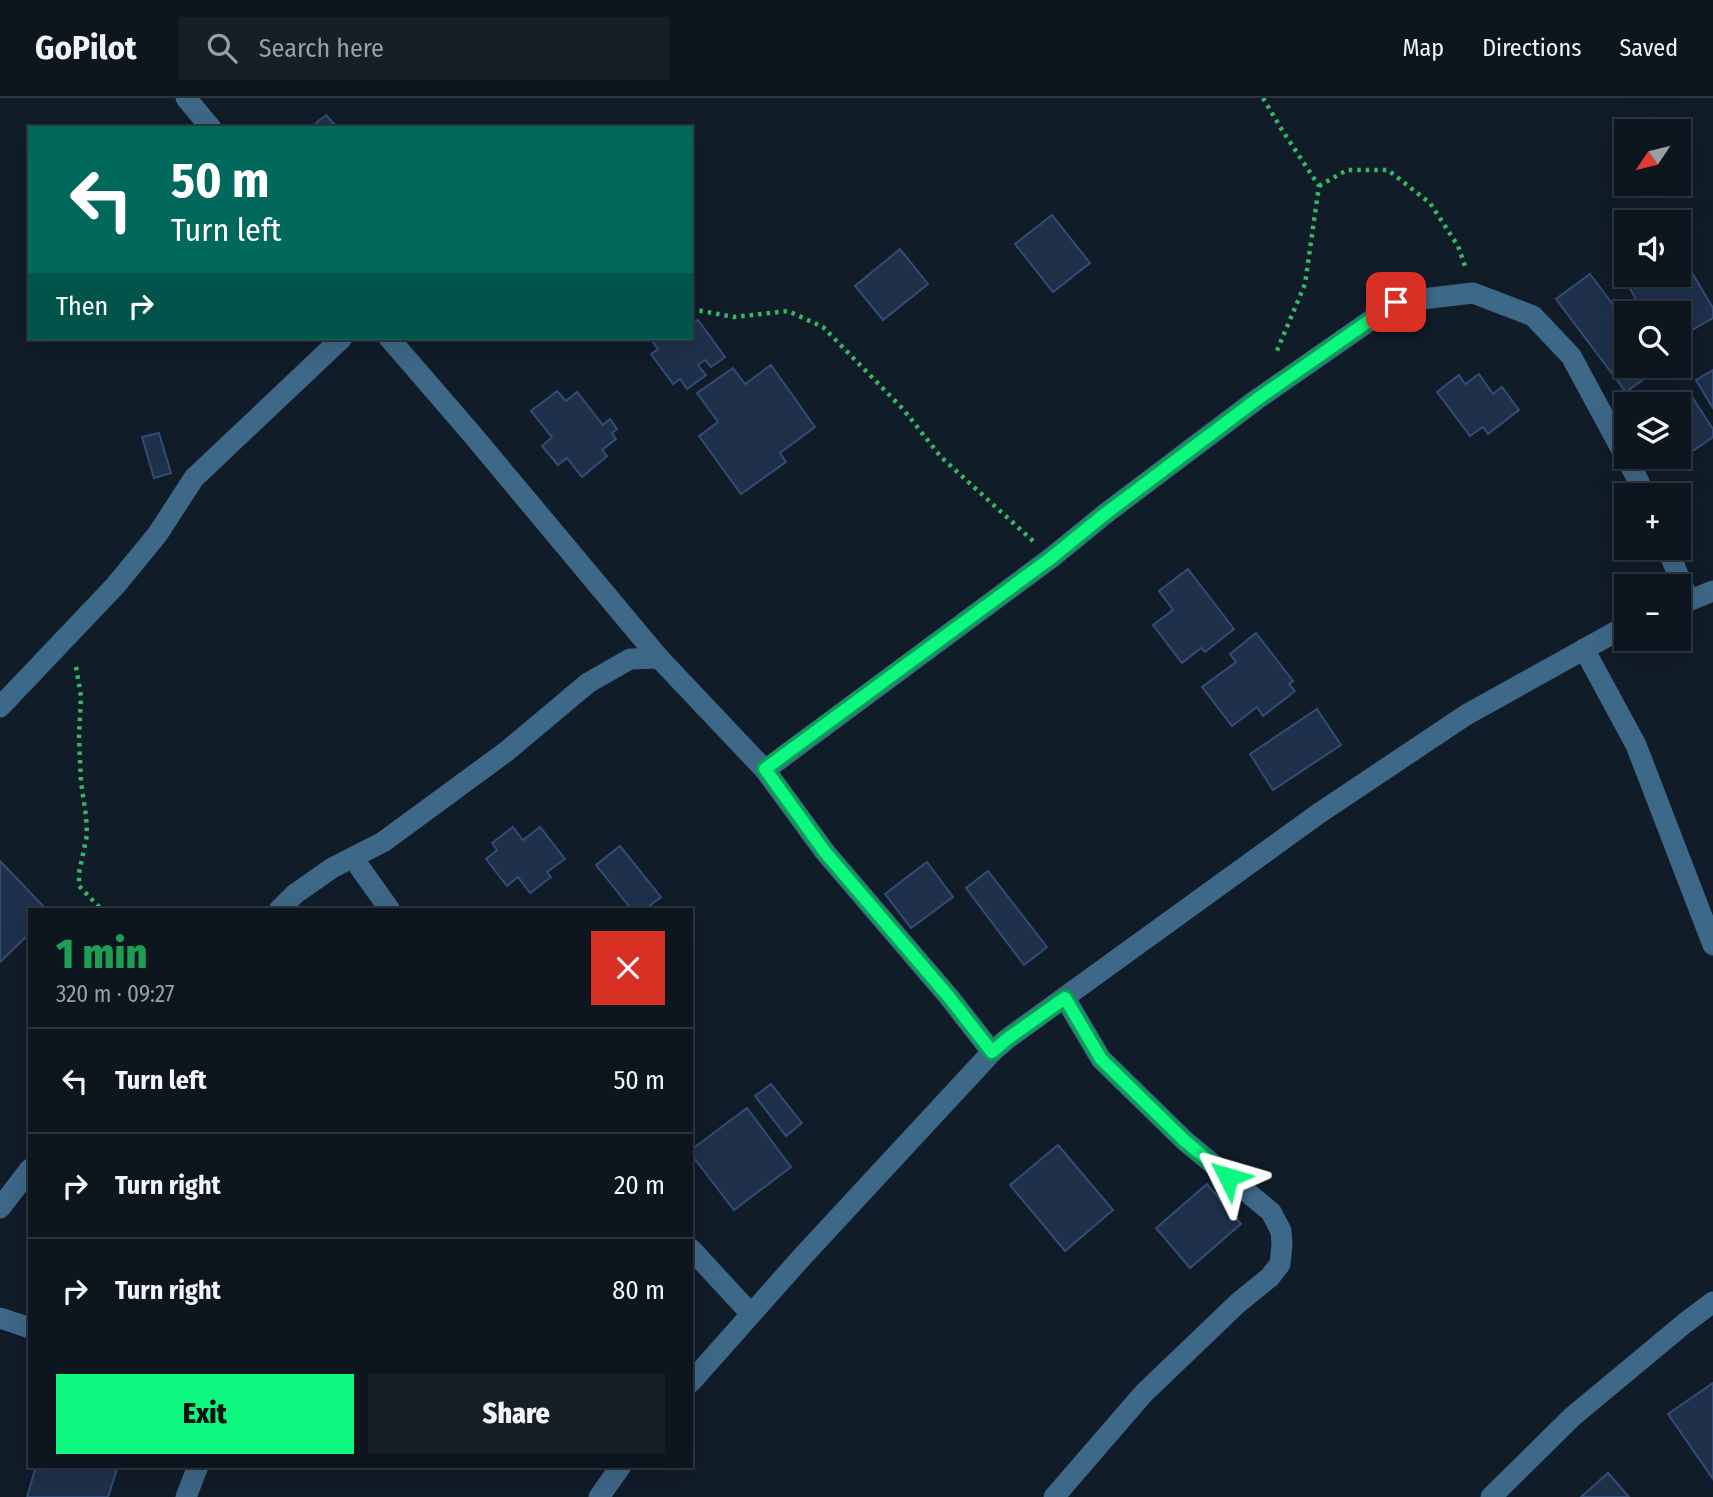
<!DOCTYPE html>
<meta charset="utf-8">
<style>
body{margin:0;font-family:"Fira Sans Condensed",sans-serif;background:#161e28;color:#f1f3f6;height:100vh;display:flex;flex-direction:column;font-size:26px;white-space:nowrap}
*{box-sizing:border-box;margin:0}
p{font-size:23px;color:#9a9fa4}
.icon{flex:none;width:38px;height:38px;fill:none;stroke:currentColor;stroke-width:2;stroke-linecap:round;stroke-linejoin:round}
.map{position:relative;flex:1;overflow:hidden}
.sheet{position:absolute;left:28px;top:810px;width:665px;height:560px;display:flex;flex-direction:column;background:#0d151f;border-radius:0px;box-shadow:0 7px 28px #0002,0 0 0 2px #2d343d}
.sheet>*{flex:none}
.banner{position:absolute;left:28px;top:28px;width:665px;height:214px;border-radius:0px;box-shadow:0 7px 28px #0002,0 0 0 2px #2d343d;background:#00695c;color:#fff;overflow:hidden}
.needle{width:46px;rotate:235deg}
.buttons{position:absolute;left:1614px;top:21px;display:grid;gap:14px}
.buttons a{display:grid;place-items:center;width:77px;height:77px;border-radius:0px;background:#0d151f;box-shadow:0 7px 28px #0002,0 0 0 2px #2d343d;font-size:35px}
.pin{position:absolute;display:grid;place-items:center;width:60px;height:60px;color:#fff;margin:-30px;border-radius:14px;box-shadow:0 4px 10px #0006}
.me{position:absolute;width:77px;margin:-38px;rotate:310deg;stroke-linejoin:round;filter:drop-shadow(0 0 5px #0008)}
.turn{display:flex;align-items:center;gap:24px;height:147px;padding:0 28px;font-size:32px}
.turn .icon{width:91px;height:91px;stroke-width:2.5}
.turn b{display:block;font-size:49px;line-height:60px}
.then{display:flex;align-items:center;height:66px;padding:0 28px;background:#0003;gap:14px;font-size:26px}
.round{display:grid;place-items:center;flex:none;width:74px;height:74px;border-radius:0px;background:#161e28}
.summary{display:flex;align-items:center;justify-content:space-between;height:119px;padding:0 28px}
h1{font-size:42px;font-weight:800;line-height:52px;color:#1e9e55}
.cta{display:flex;gap:14px;margin-top:auto;padding:14px 28px}
.cta a{flex:1;height:80px;border-radius:0px;background:#0ef780;color:#111;font-size:28px;font-weight:800;line-height:80px;text-align:center}
.cta a+a{background:#161e28;color:#f1f3f6}
ul{padding:0;list-style:none}
li{display:flex;align-items:center;gap:21px;height:105px;padding:0 28px;border-top:2px solid #2d343d}
li div{flex:1}
li b{display:block;font-size:26px}
li em{font-style:normal}
header{display:flex;align-items:center;gap:42px;box-sizing:border-box;height:98px;padding:0 35px;background:#0d151f;border-bottom:2px solid #2d343d}
header strong{font-size:33px}
nav{display:flex;gap:38px;margin-inline-start:auto;font-size:24px}
.search{width:490px;height:63px;background:#161e28;display:flex;align-items:center;gap:18px;box-sizing:border-box;padding:0 24px;border-radius:0px;color:#9a9fa4;font-size:26px}
.map>svg:first-child{display:block}
</style>
<header>
<strong>GoPilot</strong>
<div class="search"><svg class="icon" aria-label="search" viewBox="0 0 24 24"><circle cx="10" cy="10" r="6"/><path d="M15 15l6 6"/></svg>Search here</div>
<nav><a>Map</a><a>Directions</a><a>Saved</a></nav>
</header>
<div class="map">
<svg width="1713" height="1399" viewBox="0 0 1713 1399">
<rect width="100%" height="100%" fill="#111c29"/>
<!-- building -->
<g fill="#1e304a" stroke="#314d75" stroke-width="2">
<polygon points="326,17 335,27 332,30 320,30 316,25"/>
<polygon points="1052,117 1090,165 1053,194 1015,146"/>
<polygon points="900,151 928,186 883,222 855,188"/>
<polygon points="1678,151 1713,210 1713,220 1678,240 1678,215 1644,215 1619,172 1626,168 1626,177 1678,177"/>
<polygon points="1590,176 1626,224 1626,268 1660,269 1626,294 1556,201"/>
<polygon points="698,222 725,259 711,269 705,262 698,267 706,277 687,291 680,281 673,286 651,256 658,251 650,240 691,240 691,227"/>
<polygon points="771,267 815,329 780,355 786,364 741,396 699,338 718,324 697,295 733,270 745,286"/>
<polygon points="1713,272 1713,310 1696,282"/>
<polygon points="1479,276 1493,296 1502,289 1519,312 1488,336 1483,329 1470,338 1437,294 1459,277 1465,286"/>
<polygon points="557,293 566,303 577,294 603,327 610,321 617,331 612,335 616,341 602,352 607,358 582,379 567,360 558,367 542,348 552,339 531,313"/>
<polygon points="1690,296 1713,331 1713,339 1665,372 1656,359 1678,359 1678,306 1675,306"/>
<polygon points="159,335 171,375 154,380 142,339"/>
<polygon points="1188,471 1234,531 1205,554 1201,550 1182,565 1153,527 1173,512 1159,493"/>
<polygon points="1256,535 1293,583 1289,586 1295,593 1263,618 1257,609 1232,628 1202,589 1236,564 1230,556"/>
<polygon points="1317,611 1341,647 1273,692 1250,656"/>
<polygon points="513,729 523,742 540,729 565,761 547,774 551,779 530,795 518,779 507,788 486,761 497,752 492,745"/>
<polygon points="620,748 661,799 644,812 632,812 596,767"/>
<polygon points="0,763 47,812 30,812 30,835 0,864"/>
<polygon points="927,764 953,799 911,830 885,796"/>
<polygon points="988,773 1047,849 1024,867 966,790"/>
<polygon points="771,986 802,1025 786,1038 755,998"/>
<polygon points="747,1010 791,1069 734,1112 691,1056 691,1052"/>
<polygon points="1058,1047 1113,1112 1065,1153 1010,1087"/>
<polygon points="1207,1086 1241,1126 1190,1170 1156,1130"/>
<polygon points="1713,1285 1713,1381 1668,1316"/>
<polygon points="36,1368 118,1368 108,1399 27,1399"/>
<polygon points="1608,1375 1629,1399 1581,1399"/>
</g>
<g fill="none" stroke-linecap="round" stroke-linejoin="round">
<!-- path -->
<g stroke="#35b860" stroke-width="4.5" stroke-dasharray="3.5 5" stroke-linecap="butt">
<polyline points="1263,0 1282,32 1319,88 1305,186 1276,255"/>
<polyline points="1319,88 1347,72 1388,72 1430,105 1458,148 1466,171"/>
<polyline points="691,211 734,219 788,213 823,229 903,311 941,359 1033,443"/>
<polyline points="76,569 81,598 79,638 81,684 86,718 87,737 79,775 79,788 102,812"/>
</g>
<!-- minor -->
<g stroke="#3e6887" stroke-width="21">
<polyline points="186,0 211,30"/>
<polyline points="389,240 471,335 659,560 765,672 825,754 949,899 992,954"/>
<polyline points="1667,450 1689,503"/>
<polyline points="1678,507 1713,493"/>
<polyline points="1584,551 1636,647 1713,847"/>
<polyline points="0,609 115,488 157,437 194,380 342,240"/>
<polyline points="765,672 1051,460 1105,416 1256,302 1397,204 1473,195 1533,218 1571,258 1638,382 1644,397"/>
<polyline points="353,760 390,812"/>
<polyline points="279,812 295,796 332,770 383,744 507,653 588,585 630,561 659,560"/>
<polyline points="0,1110 30,1071"/>
<polyline points="691,1151 751,1216"/>
<polyline points="0,1220 30,1230"/>
<polyline points="691,1284 802,1159 992,954 1007,941 1318,716 1466,617 1626,528"/>
<polyline points="186,1399 198,1368"/>
<polyline points="599,1399 621,1368"/>
<polyline points="1054,1399 1144,1295 1238,1205 1270,1179 1280,1166 1282,1146 1281,1133 1271,1114 1185,1043 1101,961 1065,900"/>
<polyline points="1491,1399 1572,1319 1685,1225 1713,1204"/>
</g>
</g>
<g fill="none" stroke-linecap="round" stroke-linejoin="round">
<!-- route casing -->
<g stroke="#09a153" stroke-width="18">
<polyline id="route" points="1228,1079 1185,1043 1101,961 1065,900 1007,941 992,954 949,899 825,754 765,671 1051,460 1105,416 1256,302 1396,204"/>
</g>
<!-- route -->
<use href="#route" stroke="#0ef780" stroke-width="12"/>
</g>
</svg>
<div class="buttons">
<a><svg class="needle" viewBox="-14 -14 28 28"><path d="M0-13l5 13h-10z" fill="#e53935"/><path d="M0 13l5-13h-10z" fill="#9a9fa4"/></svg></a>
<a><svg class="icon" aria-label="sound" viewBox="0 0 24 24"><path d="M4 9h4l5-4v14l-5-4H4zM17 9q2 3 0 6"/></svg></a>
<a><svg class="icon" aria-label="search" viewBox="0 0 24 24"><circle cx="10" cy="10" r="6"/><path d="M15 15l6 6"/></svg></a>
<a><svg class="icon" aria-label="layers" viewBox="0 0 24 24"><path d="M12 4l9 5-9 5-9-5zM3 14l9 5 9-5"/></svg></a>
<a>+</a>
<a>−</a>
</div>
<div class="pin" style="left:1396px;top:204px;background:#d93025"><svg class="icon" aria-label="arrive" viewBox="0 0 24 24"><path d="M6 21V4h12l-3 4 3 4H6"/></svg></div>
<svg class="me" style="left:1228px;top:1079px" viewBox="-20 -20 40 40"><path d="M0-17L14 15 0 8-14 15z" fill="#0ef780" stroke="#fff" stroke-width="4"/></svg>
<div class="banner">
<div class="turn"><svg class="icon" aria-label="left" viewBox="0 0 24 24"><path d="M17 20v-9H6M10 6l-5 5 5 5"/></svg><div><b>50 m</b>Turn left</div></div>
<div class="then">Then<svg class="icon" aria-label="right" viewBox="0 0 24 24"><path d="M7 20v-9h11M14 6l5 5-5 5"/></svg></div>
</div>
<section class="sheet">
<div class="summary"><div><h1>1 min</h1><p>320 m · 09:27</p></div><a class="round" style="background:#d93025;color:#fff"><svg class="icon" aria-label="close" viewBox="0 0 24 24"><path d="M6 6l12 12M18 6L6 18"/></svg></a></div>
<ul>
<li><svg class="icon" aria-label="left" viewBox="0 0 24 24"><path d="M17 20v-9H6M10 6l-5 5 5 5"/></svg><div><b>Turn left</b></div><em>50 m</em></li>
<li><svg class="icon" aria-label="right" viewBox="0 0 24 24"><path d="M7 20v-9h11M14 6l5 5-5 5"/></svg><div><b>Turn right</b></div><em>20 m</em></li>
<li><svg class="icon" aria-label="right" viewBox="0 0 24 24"><path d="M7 20v-9h11M14 6l5 5-5 5"/></svg><div><b>Turn right</b></div><em>80 m</em></li>
</ul>
<div class="cta"><a>Exit</a><a>Share</a></div>
</section>
</div>
